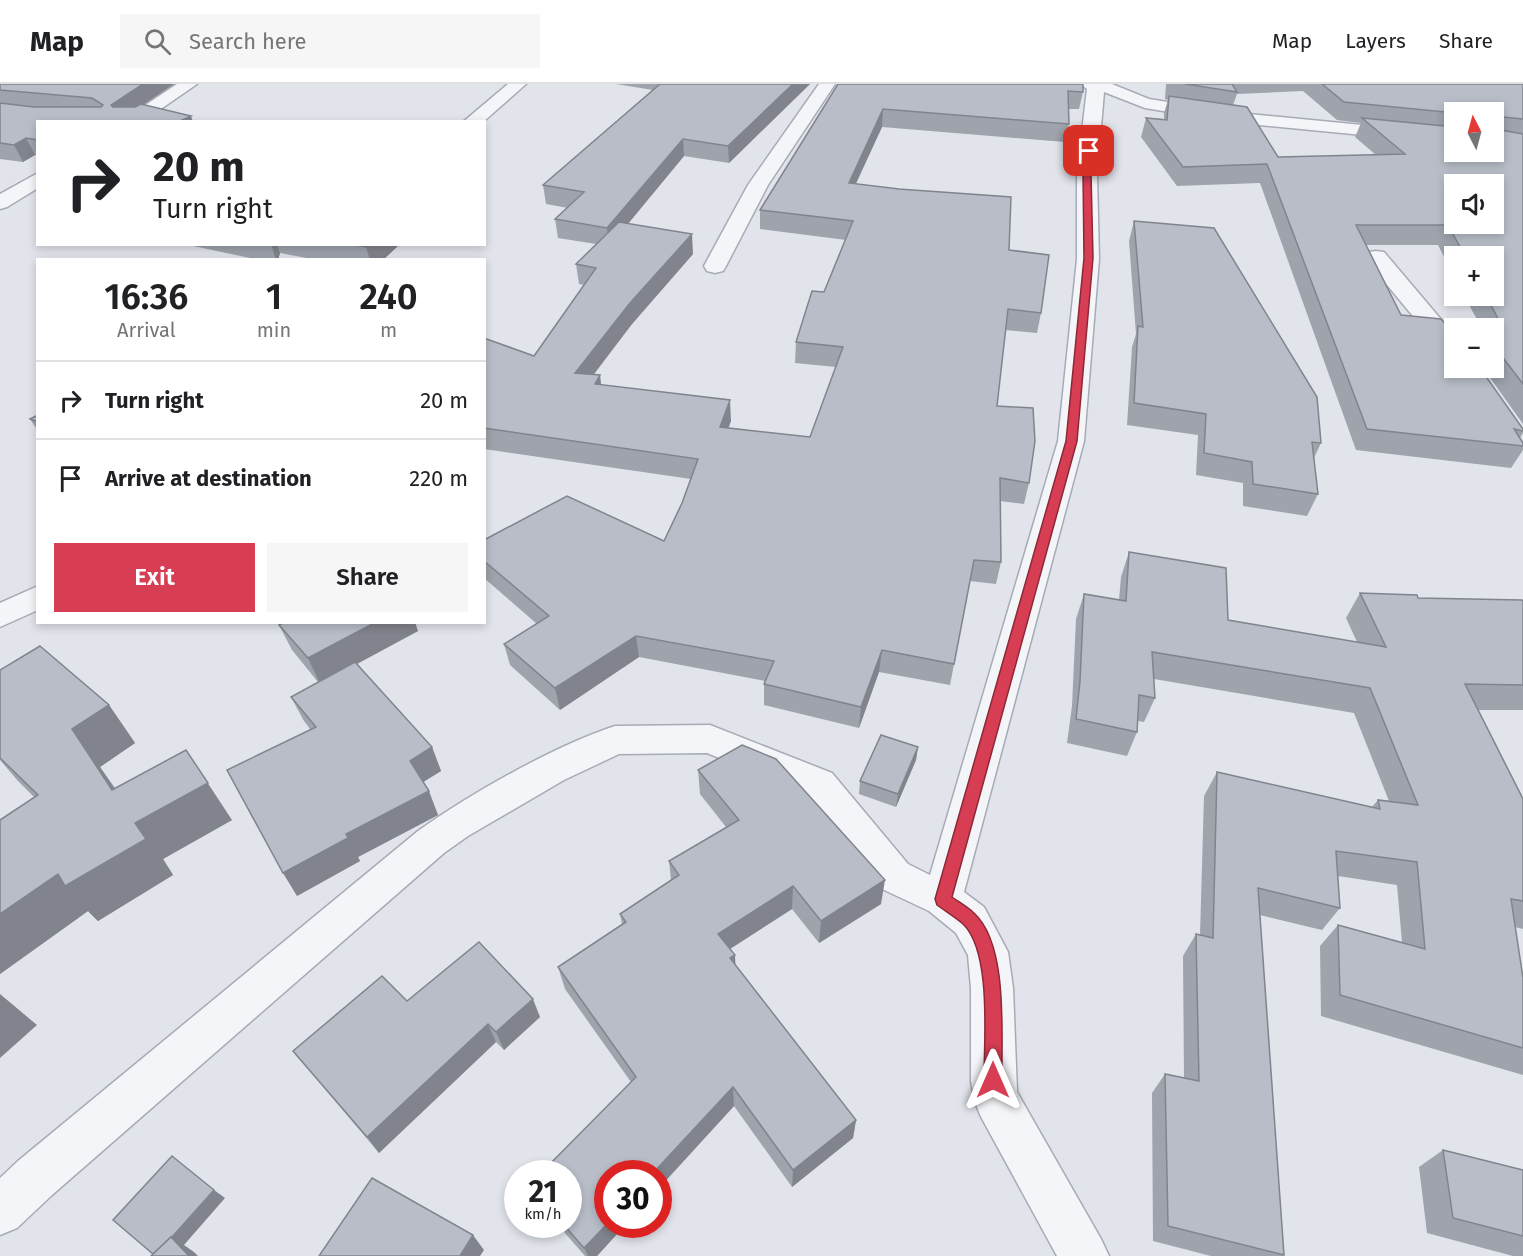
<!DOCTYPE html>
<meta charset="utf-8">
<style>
body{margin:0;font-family:"Fira Sans",sans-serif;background:#f6f6f6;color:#202124;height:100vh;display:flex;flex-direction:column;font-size:22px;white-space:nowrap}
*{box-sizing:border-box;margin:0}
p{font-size:20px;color:#757577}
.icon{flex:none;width:33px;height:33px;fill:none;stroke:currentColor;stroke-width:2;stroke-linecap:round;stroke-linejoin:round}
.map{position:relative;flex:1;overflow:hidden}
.panel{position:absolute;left:36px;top:174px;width:450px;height:366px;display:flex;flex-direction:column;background:#fff;border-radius:0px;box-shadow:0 3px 9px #0003}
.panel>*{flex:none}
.guide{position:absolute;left:36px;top:36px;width:450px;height:126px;border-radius:0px;box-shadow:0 3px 9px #0003;background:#fff;color:#202124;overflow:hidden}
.needle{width:39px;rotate:354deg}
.tools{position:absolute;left:1444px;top:18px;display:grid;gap:12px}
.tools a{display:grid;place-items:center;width:60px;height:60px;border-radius:0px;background:#fff;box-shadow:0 3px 9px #0003;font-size:30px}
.speed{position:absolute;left:504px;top:1076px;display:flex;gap:12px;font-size:30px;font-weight:700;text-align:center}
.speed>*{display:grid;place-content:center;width:78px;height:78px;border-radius:50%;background:#fff;box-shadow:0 3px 9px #0003;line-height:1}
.speed small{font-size:15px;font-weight:400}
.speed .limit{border:9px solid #d22;background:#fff;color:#111}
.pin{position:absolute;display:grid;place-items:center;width:51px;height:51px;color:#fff;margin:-26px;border-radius:12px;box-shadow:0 3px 9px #0006}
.me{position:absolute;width:66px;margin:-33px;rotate:0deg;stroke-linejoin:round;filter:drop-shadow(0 0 4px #0008)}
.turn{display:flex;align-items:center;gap:21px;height:126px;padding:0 18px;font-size:27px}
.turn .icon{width:78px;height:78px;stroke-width:2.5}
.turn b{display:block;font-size:42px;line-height:51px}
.eta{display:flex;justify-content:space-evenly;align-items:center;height:102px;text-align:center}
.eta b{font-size:36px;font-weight:600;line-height:42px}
.primary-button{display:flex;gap:12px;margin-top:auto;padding:12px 18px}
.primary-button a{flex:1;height:69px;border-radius:0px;background:#d73e54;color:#fff;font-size:24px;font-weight:600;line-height:69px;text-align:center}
.primary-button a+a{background:#f6f6f6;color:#202124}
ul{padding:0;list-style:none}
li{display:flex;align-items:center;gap:18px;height:78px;padding:0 18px;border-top:2px solid #e0e0e0}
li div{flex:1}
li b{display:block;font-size:22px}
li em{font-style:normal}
header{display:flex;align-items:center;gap:36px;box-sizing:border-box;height:84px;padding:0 30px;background:#fff;border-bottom:2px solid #e0e0e0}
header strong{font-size:28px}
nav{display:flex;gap:33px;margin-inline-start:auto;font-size:21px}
.search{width:420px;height:54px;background:#f6f6f6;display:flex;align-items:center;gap:15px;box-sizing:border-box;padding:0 21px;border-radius:0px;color:#757577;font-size:22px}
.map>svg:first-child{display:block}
</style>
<header>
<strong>Map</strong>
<div class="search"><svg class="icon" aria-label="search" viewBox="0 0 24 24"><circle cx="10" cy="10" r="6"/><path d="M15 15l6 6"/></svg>Search here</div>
<nav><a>Map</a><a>Layers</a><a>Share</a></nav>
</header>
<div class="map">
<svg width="1523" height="1172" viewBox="0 0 1523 1172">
<rect width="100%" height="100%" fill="#e1e4eb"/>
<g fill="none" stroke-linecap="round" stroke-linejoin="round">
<!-- street casing -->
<g stroke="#a6abb5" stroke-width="3">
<g id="street">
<polygon points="177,0 197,0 142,38 120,38"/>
<polygon points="508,0 526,0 483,38 463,38"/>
<polygon points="819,0 835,0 768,101 726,182 723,187 715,189 707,187 704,182 748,101"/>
<path d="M1080,0H1112L1149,15L1229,28L1455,50V60L1229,38L1145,24L1104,8L1097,89L1099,175L1084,357L964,808L984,823L1008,868L1013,904L1017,1008L1101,1155L1109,1172H1057L980,1031L974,1015L971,997V904L968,871L956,849L929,827L880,804L806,709L707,669L619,670L564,696L468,752L444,769L52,1111L17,1144L0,1151V1094L18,1077L418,747C472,709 552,663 615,642L710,641L832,689L908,780L930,791L1058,357L1077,175V89L1087,5Z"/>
<polygon points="38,89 38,104 7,123 0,125 0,110"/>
<polygon points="1376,167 1384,168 1455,252 1455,274 1446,272 1368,178 1365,173 1368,168"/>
<polygon points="38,502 38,526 0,543 0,519"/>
</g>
</g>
<!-- street -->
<use href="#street" fill="#f4f5f8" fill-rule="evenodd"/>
</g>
<!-- wall -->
<g fill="#9ea3ac" fill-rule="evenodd">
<polygon points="0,0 174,0 144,20 38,38 38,72 35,71 23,78 0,75"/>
<polygon points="616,0 810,0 729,79 684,72 628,139 693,170 632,240 593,290 600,291 601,301 731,337 728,344 810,353 836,283 795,279 796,258 824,208 846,156 760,145 760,126 838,0 1083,0 1083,8 1079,25 1068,25 1069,40 1065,58 882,43 856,100 1009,166 1041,229 1037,249 1005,246 997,322 1029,399 1024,420 1000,417 1001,478 996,500 970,497 950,601 879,588 859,644 764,621 764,600 765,597 639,573 560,626 510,581 504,560 537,540 484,494 484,456 664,457 682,419 691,395 484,365 484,254 534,272 584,201 579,200 576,180 596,160 558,154 555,135 568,124 546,120 543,101 653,6"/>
<path d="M1166,0H1523V340L1483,284H1494V244H1465L1469,238L1479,239L1464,212H1494V172H1455V194L1438,161H1366L1401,231L1523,345V349L1520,354L1523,359V366L1511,384L1356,366L1260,99L1177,102L1141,53L1146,34L1164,35V29L1168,16L1165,15ZM1303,7L1337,36L1361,39L1355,53L1376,71L1278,73L1233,21L1237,10ZM1455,28H1494L1455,68Z"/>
<polygon points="1134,137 1321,359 1314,374 1318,410 1307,432 1243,422 1243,399 1196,391 1198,351 1127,341 1132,263 1136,250 1129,157"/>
<polygon points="184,160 400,160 383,176 317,176 280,169 278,176 259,176"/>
<polygon points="38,331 38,347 30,335"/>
<polygon points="1129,468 1228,536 1357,558 1346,534 1360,509 1418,514 1523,517 1523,626 1478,626 1523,715 1523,845 1515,843 1523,894 1523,991 1321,932 1320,862 1338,841 1402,858 1397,801 1338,792 1340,824 1322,846 1260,831 1284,1171 1283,1172 1211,1172 1153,1157 1152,1009 1165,990 1184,994 1183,872 1196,850 1200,851 1204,712 1217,688 1372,723 1378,716 1389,717 1354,629 1154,595 1155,614 1144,638 1138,637 1137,648 1127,672 1067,659 1072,622 1076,535 1084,510 1119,516 1121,493"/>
<polygon points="279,541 418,547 356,580 432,663 441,687 423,698 438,731 358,773 360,777 297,812 310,645 304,637 291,613 318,598 292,566"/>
<polygon points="0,586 109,621 135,659 100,683 115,704 232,736 163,775 173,791 98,837 88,827 0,890 0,736 34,713 18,697 0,676"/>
<polygon points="918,663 916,676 896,723 859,710 860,697"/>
<polygon points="698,686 881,820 819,859 792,825 730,865 735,881 856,1036 853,1054 792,1103 734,1022 597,1172 585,1172 557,1140 568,1140 631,998 565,905 558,883 622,840 620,830 671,796 669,777 726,743 700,710"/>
<polygon points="407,917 540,933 504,966 496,958 379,1069 293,967"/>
<polygon points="1443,1066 1523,1086 1523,1172 1513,1172 1427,1149 1419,1083"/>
</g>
<!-- shaded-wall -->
<g fill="#81848c">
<polygon points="143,0 174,0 118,38 111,21"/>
<polygon points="793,0 810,0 729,79 728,62"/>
<polygon points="883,25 882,43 847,118 849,99"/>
<polygon points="191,32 193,38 178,38"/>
<polygon points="26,54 35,71 23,78 14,61"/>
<polygon points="683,55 684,72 609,163 607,144"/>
<polygon points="692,150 693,170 632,240 579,310 575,289 630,219"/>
<polygon points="271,160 277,160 280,169 278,176 276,176"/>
<polygon points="369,160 400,160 383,176 370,176 366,163"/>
<polygon points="600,291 602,312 595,300"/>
<polygon points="730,316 731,337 721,364 720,343"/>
<polygon points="376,538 415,538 418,547 320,600 308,574"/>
<polygon points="636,552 639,573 560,626 555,604"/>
<polygon points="882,566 879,588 859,644 861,623"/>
<polygon points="109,621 135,659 100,683 137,738 186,666 232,736 163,775 173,791 98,837 88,827 0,890 0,830 72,645"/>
<polygon points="432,663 441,687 420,700 410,677"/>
<polygon points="918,663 916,676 896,723 898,710"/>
<polygon points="429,707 438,731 358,773 360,777 297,812 283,789 346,750"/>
<polygon points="885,796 881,820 819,859 821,837"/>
<polygon points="793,802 792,825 719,872 718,850"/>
<polygon points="735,871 736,893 730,874"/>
<polygon points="0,910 37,941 0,974"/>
<polygon points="533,915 540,933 504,966 496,948"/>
<polygon points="488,940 496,958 379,1069 367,1053"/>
<polygon points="733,1003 734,1022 658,1105 658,1089 653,1089"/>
<polygon points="856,1036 853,1054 792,1103 793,1086"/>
<polygon points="214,1106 225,1114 184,1161 194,1168 198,1172 155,1172"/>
<polygon points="608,1139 608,1140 626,1140 597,1172 588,1172 584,1164"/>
<polygon points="473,1151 484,1166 480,1172 460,1172"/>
</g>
<!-- building -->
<g fill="#b8bdc8" stroke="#81848c" stroke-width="1.5" fill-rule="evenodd">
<polygon points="0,0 143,0 111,21 113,23 135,23 141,20 191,32 178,38 38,38 38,56 26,54 14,61 0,59 0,19 34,23 101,23 103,21 92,14 0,6"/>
<polygon points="660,0 793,0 728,62 683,55 607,144 555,135 584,108 543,101"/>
<polygon points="838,0 1083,0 1083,8 1068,7 1069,40 883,25 849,99 899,105 1011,113 1009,166 1049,171 1041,229 1008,225 997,322 1033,324 1035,357 1029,399 1000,394 1001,478 974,476 954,580 882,566 861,623 764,600 774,577 636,552 555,604 504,560 549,532 484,477 484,456 567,412 664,457 682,419 698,375 484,344 484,254 534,272 596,184 576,180 619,138 692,150 630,219 575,289 600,291 595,300 730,316 720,343 810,353 843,263 796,258 812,207 824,208 853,137 760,126"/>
<polygon points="1185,0 1232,0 1237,8"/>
<path d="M1322,0H1523V35L1503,33L1501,36V46L1523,50V300L1494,262V244H1469V238L1502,242L1486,212H1494V172H1465L1448,141H1356L1401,231L1441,235L1455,252V284H1480L1523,345V347L1514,345L1523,359V362L1367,345L1267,80L1183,83L1146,34L1167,36L1169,12L1247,23L1278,73L1405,70L1362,34L1455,43V68H1494V28H1455V29L1344,18ZM1455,100H1494V140H1455Z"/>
<polygon points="1134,137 1214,144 1317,313 1321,359 1312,358 1318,410 1253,400 1252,378 1204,369 1206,330 1134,319 1138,242 1143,243"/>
<polygon points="350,160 369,160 366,163"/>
<polygon points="38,331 38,338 30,335"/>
<polygon points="1129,468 1226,484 1228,536 1386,563 1360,509 1417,511 1418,514 1522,516 1523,517 1523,601 1465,600 1523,715 1523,817 1511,815 1523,894 1523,964 1340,911 1338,841 1425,865 1417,778 1336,767 1340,824 1258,804 1284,1171 1168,1142 1165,990 1199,997 1196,850 1213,854 1217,688 1380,725 1378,716 1418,721 1370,604 1152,568 1155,614 1139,611 1137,648 1076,635 1080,597 1084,510 1126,517"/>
<polygon points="284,538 376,538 308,574 279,541"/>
<polygon points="40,562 109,621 72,645 112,706 186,666 208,699 135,739 146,755 65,802 58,790 0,830 0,736 38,711 0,674 0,586"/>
<polygon points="355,578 432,663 410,677 429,707 346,750 348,754 283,789 227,686 316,643 291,613"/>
<polygon points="881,651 918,663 898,710 860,697"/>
<polygon points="742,661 776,675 885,796 821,837 793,802 718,850 735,871 730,874 856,1036 793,1086 733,1003 653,1089 608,1089 608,1139 584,1164 563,1140 568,1140 568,1089 541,1089 636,993 558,883 626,838 620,830 679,791 669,777 739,736 698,686"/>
<polygon points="479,858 533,915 496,948 488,940 367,1053 293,967 382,892 407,917"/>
<polygon points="1443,1066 1523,1086 1523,1152 1453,1134"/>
<polygon points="172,1072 214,1106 172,1153 171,1153 153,1170 113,1136"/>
<polygon points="372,1094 473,1151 460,1172 319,1172"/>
<polygon points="171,1153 189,1172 151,1172"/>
</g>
<!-- route -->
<path fill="#d73e54" stroke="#8c2837" stroke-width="1.5" d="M1086,65L1093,67L1091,89L1093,174L1077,357L952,813C959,818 968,823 974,829C1009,861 1001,952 1002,996L999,1003L993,1006L986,1003L984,996C984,957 992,868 963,840C955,833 945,827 937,821L935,815L1066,357L1084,174L1083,89Z"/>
</svg>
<div class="tools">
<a><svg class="needle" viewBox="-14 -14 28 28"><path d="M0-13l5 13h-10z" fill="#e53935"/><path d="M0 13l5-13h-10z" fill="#757577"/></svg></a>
<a><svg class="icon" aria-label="sound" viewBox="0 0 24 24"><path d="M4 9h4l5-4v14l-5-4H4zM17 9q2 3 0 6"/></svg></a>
<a>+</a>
<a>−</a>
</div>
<div class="speed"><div>21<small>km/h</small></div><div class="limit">30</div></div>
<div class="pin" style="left:1089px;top:67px;background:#d93025"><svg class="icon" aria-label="arrive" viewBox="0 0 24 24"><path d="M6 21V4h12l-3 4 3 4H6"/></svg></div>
<svg class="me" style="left:993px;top:996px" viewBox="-20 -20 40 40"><path d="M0-17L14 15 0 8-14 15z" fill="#d73e54" stroke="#fff" stroke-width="4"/></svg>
<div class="guide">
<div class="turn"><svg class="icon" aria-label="right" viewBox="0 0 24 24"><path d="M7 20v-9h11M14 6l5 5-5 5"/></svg><div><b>20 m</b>Turn right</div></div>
</div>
<section class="panel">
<div class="eta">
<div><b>16:36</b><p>Arrival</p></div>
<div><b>1</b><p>min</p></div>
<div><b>240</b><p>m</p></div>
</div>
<ul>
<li><svg class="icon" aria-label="right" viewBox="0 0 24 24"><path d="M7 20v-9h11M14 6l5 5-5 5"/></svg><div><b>Turn right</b></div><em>20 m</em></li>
<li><svg class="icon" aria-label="arrive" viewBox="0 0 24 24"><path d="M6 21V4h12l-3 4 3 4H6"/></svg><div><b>Arrive at destination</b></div><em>220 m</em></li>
</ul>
<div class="primary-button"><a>Exit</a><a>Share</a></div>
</section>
</div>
